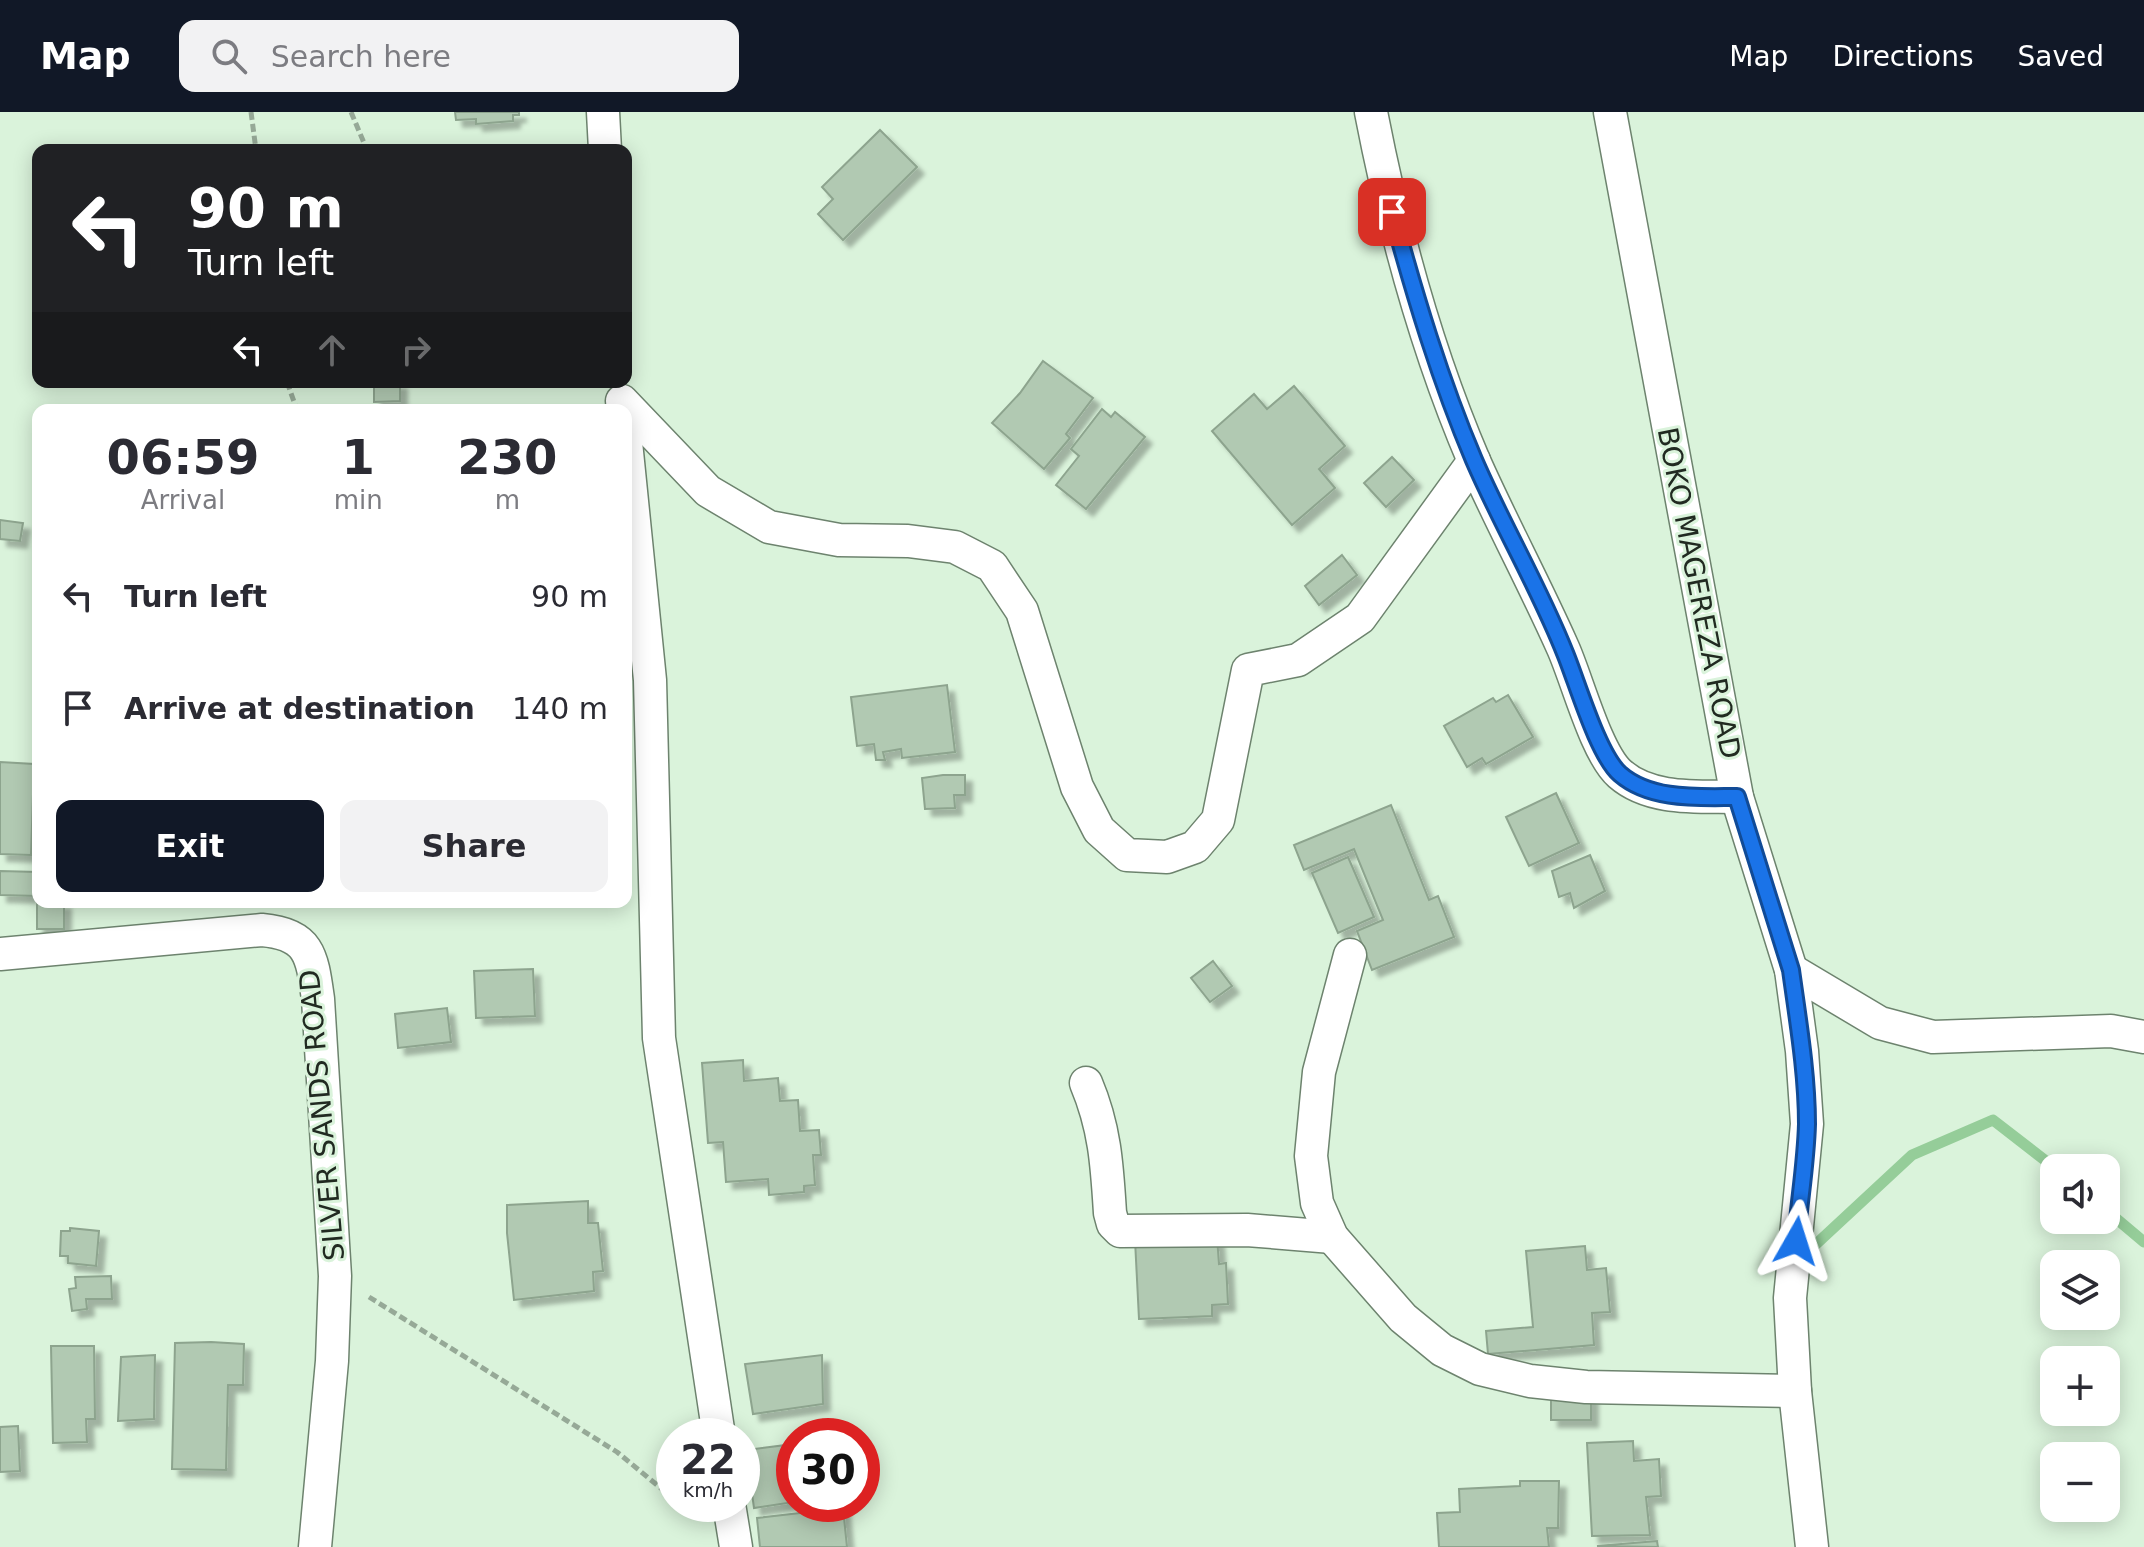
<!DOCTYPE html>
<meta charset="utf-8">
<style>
body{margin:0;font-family:"DejaVu Sans",sans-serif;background:#f2f2f3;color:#2b2b33;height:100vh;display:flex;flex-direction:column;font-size:30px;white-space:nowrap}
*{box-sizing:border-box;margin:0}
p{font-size:26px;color:#7c7c81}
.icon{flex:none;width:44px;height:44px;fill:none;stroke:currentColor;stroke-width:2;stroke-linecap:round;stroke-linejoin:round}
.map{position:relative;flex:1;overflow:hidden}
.side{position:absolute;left:32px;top:292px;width:600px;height:504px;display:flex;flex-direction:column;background:#fff;border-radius:16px;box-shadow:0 4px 20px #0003}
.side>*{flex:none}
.hud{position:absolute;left:32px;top:32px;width:600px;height:244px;border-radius:16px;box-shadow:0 4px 20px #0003;background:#202124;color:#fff;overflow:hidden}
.controls{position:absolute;left:2040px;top:1042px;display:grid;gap:16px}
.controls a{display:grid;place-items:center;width:80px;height:80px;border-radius:16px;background:#fff;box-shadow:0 4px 20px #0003;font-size:40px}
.speed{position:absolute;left:656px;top:1306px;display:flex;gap:16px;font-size:40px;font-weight:700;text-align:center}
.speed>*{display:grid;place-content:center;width:104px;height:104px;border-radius:50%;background:#fff;box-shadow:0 4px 20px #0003;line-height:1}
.speed small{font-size:20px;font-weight:400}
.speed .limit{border:12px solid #d22;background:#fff;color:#111}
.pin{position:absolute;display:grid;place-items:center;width:68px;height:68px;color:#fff;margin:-34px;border-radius:16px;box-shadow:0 4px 12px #0006}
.me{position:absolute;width:88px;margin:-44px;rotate:6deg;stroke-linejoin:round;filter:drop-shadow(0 0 6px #0008)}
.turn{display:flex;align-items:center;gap:28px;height:168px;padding:0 24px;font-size:36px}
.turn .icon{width:104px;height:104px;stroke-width:2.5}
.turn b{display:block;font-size:56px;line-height:68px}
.lanes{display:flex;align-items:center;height:76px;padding:0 24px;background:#0003;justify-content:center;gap:40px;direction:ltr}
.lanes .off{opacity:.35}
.eta{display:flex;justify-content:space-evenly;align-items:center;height:136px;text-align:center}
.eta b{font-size:48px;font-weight:800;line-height:56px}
.action{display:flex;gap:16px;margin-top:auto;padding:16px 24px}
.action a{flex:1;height:92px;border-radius:16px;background:#111827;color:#fff;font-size:32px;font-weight:800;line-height:92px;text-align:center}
.action a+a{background:#f2f2f3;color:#2b2b33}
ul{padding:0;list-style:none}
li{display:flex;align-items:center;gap:24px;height:112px;padding:0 24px}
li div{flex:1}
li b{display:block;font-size:30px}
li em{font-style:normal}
header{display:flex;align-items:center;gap:48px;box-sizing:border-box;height:112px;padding:0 40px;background:#111827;color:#fff}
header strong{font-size:38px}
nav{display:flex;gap:44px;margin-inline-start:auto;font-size:28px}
.search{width:560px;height:72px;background:#f2f2f3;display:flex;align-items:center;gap:20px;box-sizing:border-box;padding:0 28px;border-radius:16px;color:#7c7c81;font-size:30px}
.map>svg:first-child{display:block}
</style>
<header>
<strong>Map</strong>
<div class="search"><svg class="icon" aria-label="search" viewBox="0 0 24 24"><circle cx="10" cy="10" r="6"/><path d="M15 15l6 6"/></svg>Search here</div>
<nav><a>Map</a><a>Directions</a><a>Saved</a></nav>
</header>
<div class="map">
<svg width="2144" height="1435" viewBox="0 0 2144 1435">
<defs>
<filter id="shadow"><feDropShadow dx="7" dy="7" stdDeviation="2" flood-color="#0004"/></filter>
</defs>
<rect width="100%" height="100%" fill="#daf3db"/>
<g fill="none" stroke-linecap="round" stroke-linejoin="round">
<!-- stream -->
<g stroke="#95cd99" stroke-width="11">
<polyline points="2106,1098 2144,1130"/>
<polyline points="1800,1147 1912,1043 1993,1008 2055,1056"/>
</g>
</g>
<!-- building -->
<g fill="#b1c9b2" stroke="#8da48e" stroke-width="2" filter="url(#shadow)">
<polygon points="455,0 519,0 519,3 513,3 513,9 476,12 476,7 456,8"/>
<polygon points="880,18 917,55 843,128 818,102 833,87 822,75"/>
<polygon points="1043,249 1093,286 1066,322 1070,326 1044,357 992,311 1020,281"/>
<polygon points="374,270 400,270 400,289 374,290"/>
<polygon points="1294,274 1345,334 1319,357 1335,376 1292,413 1212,319 1254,282 1267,297"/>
<polygon points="1102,297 1111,305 1115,300 1145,325 1086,397 1056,373 1079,344 1071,337"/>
<polygon points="1392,345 1414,368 1386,395 1364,371"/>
<polygon points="0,408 23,411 20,429 0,427"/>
<polygon points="1342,443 1357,463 1319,493 1305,474"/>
<polygon points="947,573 955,640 902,646 901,637 883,640 885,648 876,648 874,632 857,634 851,585"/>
<polygon points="1508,583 1533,625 1486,652 1482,646 1467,655 1444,614 1493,586 1496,590"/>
<polygon points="0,650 34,652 31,743 0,742"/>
<polygon points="943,663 965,663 965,683 954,683 955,696 925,697 922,666"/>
<polygon points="1556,681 1579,731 1529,754 1506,705"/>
<polygon points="1391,693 1429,788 1438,784 1454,825 1372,858 1357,819 1383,808 1354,737 1304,758 1294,733"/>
<polygon points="1590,743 1605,779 1574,796 1570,781 1559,785 1552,759"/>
<polygon points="1348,745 1374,805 1338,821 1312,761"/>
<polygon points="0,759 38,760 38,790 64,790 64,817 37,817 37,784 0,783"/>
<polygon points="1213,849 1232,874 1210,890 1191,866"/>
<polygon points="533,857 535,904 476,906 474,859"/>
<polygon points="447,896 451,930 398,936 395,902"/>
<polygon points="743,948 744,969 778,966 780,989 798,988 800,1019 819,1018 821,1043 813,1043 815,1073 804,1074 804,1080 769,1083 768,1067 726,1070 723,1030 708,1031 702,951"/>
<polygon points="588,1089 588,1111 598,1111 603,1159 593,1160 594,1179 514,1188 507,1121 507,1093"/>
<polygon points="70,1116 99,1119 96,1154 68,1151 68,1144 60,1144 61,1119 70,1119"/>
<polygon points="1217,1125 1219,1152 1226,1151 1228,1192 1212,1193 1212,1204 1139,1207 1135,1128"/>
<polygon points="1585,1134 1587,1158 1606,1156 1610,1200 1592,1201 1594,1233 1488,1242 1486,1219 1533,1215 1526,1139"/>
<polygon points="111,1164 112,1187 86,1187 87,1197 72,1199 69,1177 76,1176 75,1165"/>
<polygon points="211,1230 244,1232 243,1273 228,1273 226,1358 172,1357 175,1231"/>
<polygon points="51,1234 94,1234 95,1307 86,1307 87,1330 53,1331"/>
<polygon points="155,1243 154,1307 118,1309 121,1245"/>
<polygon points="822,1243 823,1292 753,1302 745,1252"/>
<rect x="1551" y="1280" width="40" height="28"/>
<polygon points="18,1314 20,1359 0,1360 0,1315"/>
<polygon points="1633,1329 1634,1349 1659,1347 1661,1384 1646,1385 1650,1423 1592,1424 1587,1331"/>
<polygon points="794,1332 794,1390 754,1396 746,1338"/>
<polygon points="1520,1369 1559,1369 1558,1416 1547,1416 1549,1435 1439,1435 1437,1401 1460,1400 1459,1377 1520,1374"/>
<polygon points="843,1396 847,1435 760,1435 757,1406"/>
<polygon points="1657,1429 1658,1435 1597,1434"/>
</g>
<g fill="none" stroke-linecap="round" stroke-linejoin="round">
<!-- minor casing -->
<g stroke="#6d836e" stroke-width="35">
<g id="minor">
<polyline points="603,0 605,38"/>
<path d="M1371,0C1394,119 1426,237 1474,349C1502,412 1535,473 1563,536C1577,567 1596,641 1620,662C1651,689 1699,684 1737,685"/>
<polyline points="1610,0 1737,685 1791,858 1802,939 1807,1012 1790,1186 1795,1279 1812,1435"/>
<polyline points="622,289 708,379 769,415 839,428 908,429 955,435 992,454 1022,499 1077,675 1099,718 1127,743 1167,745 1195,735 1218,708 1248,558 1298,548 1360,506 1474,349"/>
<polyline points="626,330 650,568 659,926 719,1324"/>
<path d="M0,842L262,818C310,822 312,844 318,887L335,1164L332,1249L315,1435"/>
<polyline points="1350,843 1319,960 1311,1044 1317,1091 1332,1125 1403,1206 1442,1238 1480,1257 1530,1269 1586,1275 1795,1279"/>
<polyline points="1791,858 1880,911 1933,925 2111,919 2144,925"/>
<path d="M1086,971C1105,1016 1107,1053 1110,1101L1113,1112L1120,1119L1247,1118L1332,1125"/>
<polyline points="729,1392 736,1435"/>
</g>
</g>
<!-- path -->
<g stroke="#96a997" stroke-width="5" stroke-dasharray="8 4" stroke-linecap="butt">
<polyline points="251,0 256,38"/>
<polyline points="351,0 367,38"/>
<polyline points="287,270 297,298"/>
<polyline points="369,1185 617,1340 674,1387"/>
<polyline points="680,1392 696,1406"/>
</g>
<!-- minor -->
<use href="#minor" stroke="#fff" stroke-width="32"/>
</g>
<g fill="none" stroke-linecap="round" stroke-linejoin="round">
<!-- route casing -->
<g stroke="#114b97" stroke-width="20">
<path id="route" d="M1392,100C1415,184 1440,268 1474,348C1502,413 1539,475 1565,541C1577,570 1598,643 1620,662C1651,689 1700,685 1737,685L1791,858C1798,909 1807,961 1807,1012C1806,1051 1799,1091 1796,1129"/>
</g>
<!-- route -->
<use href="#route" stroke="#1a73e8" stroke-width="14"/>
</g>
<g text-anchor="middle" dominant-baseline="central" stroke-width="6" stroke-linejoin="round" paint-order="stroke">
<!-- street labels -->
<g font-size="28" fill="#212a21" stroke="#daf3db">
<text transform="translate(1699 481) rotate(79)">BOKO MAGEREZA ROAD</text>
<text transform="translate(322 1003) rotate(-95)">SILVER SANDS ROAD</text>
</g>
</g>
</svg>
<div class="controls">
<a><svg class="icon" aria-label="sound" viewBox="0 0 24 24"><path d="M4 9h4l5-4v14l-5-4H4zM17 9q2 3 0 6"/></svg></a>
<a><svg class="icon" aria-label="layers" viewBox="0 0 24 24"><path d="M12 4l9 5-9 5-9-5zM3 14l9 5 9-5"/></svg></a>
<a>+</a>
<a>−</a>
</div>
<div class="speed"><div>22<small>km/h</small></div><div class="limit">30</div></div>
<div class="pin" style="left:1392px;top:100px;background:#d93025"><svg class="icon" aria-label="arrive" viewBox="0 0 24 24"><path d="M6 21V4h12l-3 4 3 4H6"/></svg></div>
<svg class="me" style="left:1796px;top:1129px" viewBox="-20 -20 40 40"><path d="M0-17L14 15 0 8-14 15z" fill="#1a73e8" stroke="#fff" stroke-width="4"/></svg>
<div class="hud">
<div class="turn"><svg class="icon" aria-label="left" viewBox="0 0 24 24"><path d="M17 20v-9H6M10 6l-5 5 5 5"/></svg><div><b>90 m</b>Turn left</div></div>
<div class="lanes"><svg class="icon" aria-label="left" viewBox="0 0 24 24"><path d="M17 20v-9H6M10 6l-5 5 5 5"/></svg><svg class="icon off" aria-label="ahead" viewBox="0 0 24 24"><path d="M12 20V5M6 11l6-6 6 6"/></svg><svg class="icon off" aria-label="right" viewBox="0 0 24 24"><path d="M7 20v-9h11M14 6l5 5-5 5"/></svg></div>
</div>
<section class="side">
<div class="eta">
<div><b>06:59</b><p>Arrival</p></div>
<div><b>1</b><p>min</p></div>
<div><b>230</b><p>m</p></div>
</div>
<ul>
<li><svg class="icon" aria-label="left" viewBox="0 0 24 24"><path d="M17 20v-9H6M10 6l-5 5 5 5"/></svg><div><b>Turn left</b></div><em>90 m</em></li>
<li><svg class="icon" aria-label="arrive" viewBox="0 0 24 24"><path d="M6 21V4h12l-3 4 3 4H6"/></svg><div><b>Arrive at destination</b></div><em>140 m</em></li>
</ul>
<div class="action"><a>Exit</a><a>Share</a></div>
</section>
</div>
